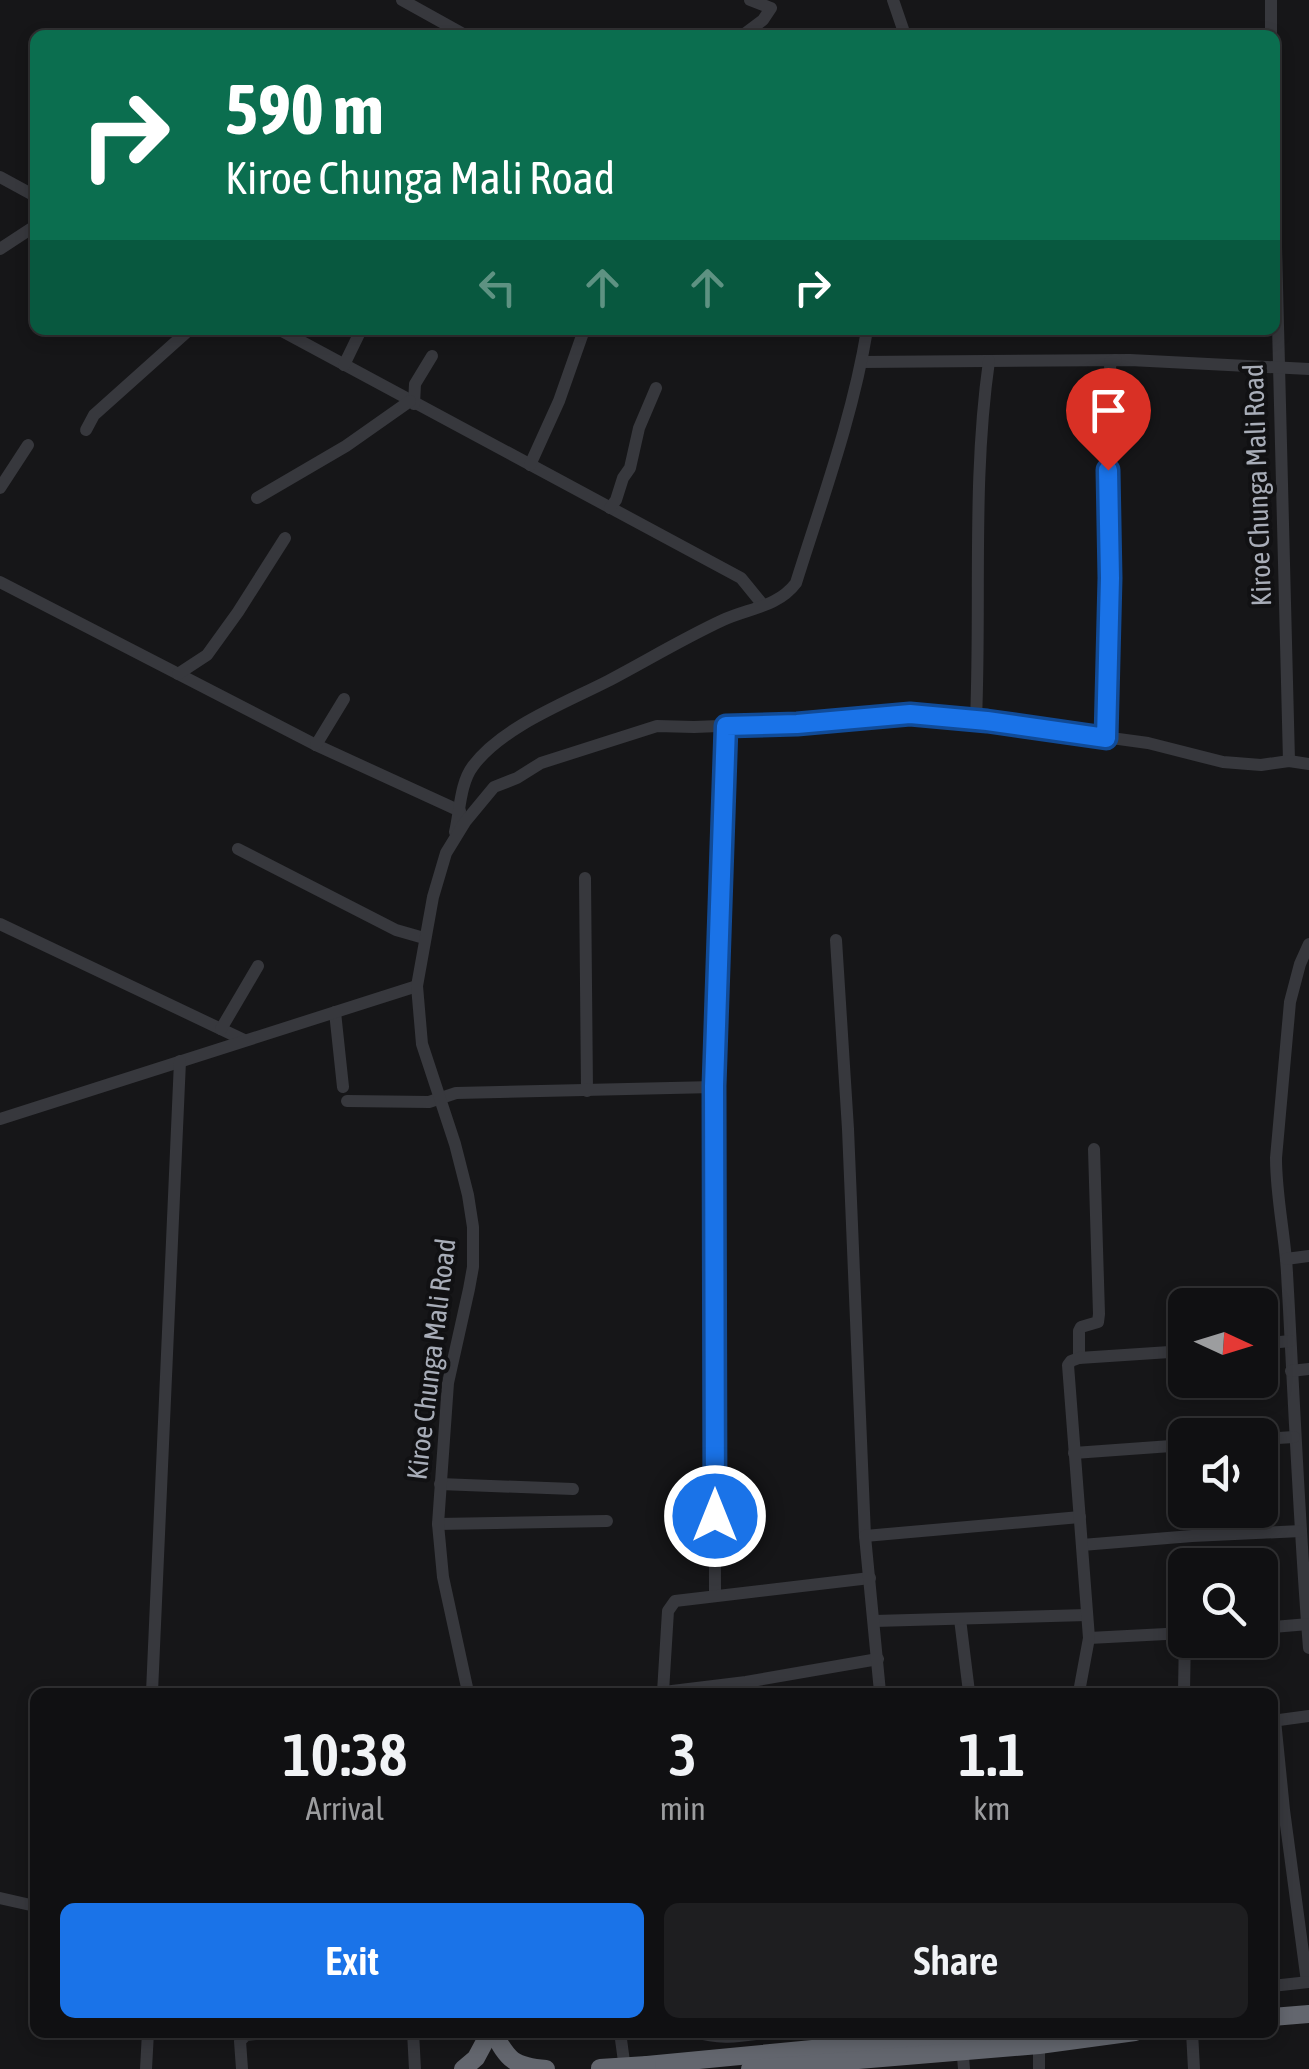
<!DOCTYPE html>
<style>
body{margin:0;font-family:"Asap Condensed",sans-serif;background:#1e1e20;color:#f1f3f6;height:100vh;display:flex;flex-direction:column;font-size:38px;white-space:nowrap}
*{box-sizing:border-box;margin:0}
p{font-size:32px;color:#9c9d9f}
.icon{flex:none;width:55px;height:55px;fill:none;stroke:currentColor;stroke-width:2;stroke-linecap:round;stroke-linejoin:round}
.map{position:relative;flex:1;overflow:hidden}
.sheet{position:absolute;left:30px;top:1688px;width:1248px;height:350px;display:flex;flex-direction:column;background:#101012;border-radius:15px;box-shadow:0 5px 15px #0003,0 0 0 2px #303032}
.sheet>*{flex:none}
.hud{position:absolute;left:30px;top:30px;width:1250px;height:305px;border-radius:15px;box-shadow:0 5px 15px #0003,0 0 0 2px #303032;background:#0b6e4f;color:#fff;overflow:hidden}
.needle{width:65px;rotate:94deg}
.tools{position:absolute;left:1168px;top:1288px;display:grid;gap:20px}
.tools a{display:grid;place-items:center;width:110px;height:110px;border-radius:15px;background:#101012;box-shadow:0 5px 15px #0003,0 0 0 2px #303032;font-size:50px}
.pin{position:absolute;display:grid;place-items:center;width:85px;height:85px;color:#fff;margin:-102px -42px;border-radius:50% 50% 50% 0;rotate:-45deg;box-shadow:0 0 10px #0007}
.pin .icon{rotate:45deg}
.me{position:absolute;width:110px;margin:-55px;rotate:0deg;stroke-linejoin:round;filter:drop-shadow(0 0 8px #0008)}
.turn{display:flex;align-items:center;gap:35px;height:210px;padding:0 30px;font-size:45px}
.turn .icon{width:130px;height:130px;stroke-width:2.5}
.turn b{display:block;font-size:70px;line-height:85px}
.lanes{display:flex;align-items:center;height:95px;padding:0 30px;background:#0003;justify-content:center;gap:50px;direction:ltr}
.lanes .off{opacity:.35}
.eta{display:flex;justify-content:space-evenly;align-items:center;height:170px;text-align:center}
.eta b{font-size:60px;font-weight:600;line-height:70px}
.button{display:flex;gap:20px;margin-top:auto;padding:20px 30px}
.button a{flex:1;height:115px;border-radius:15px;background:#1a73e8;color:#fff;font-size:40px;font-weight:600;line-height:115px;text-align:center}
.button a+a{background:#1e1e20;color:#f1f3f6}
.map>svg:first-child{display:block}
</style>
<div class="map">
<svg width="1309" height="2069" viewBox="0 0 1309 2069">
<rect width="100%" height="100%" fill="#161618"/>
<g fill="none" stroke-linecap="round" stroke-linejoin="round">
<!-- minor -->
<g stroke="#37383d" stroke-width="12">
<polyline points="402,0 465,35"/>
<polyline points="893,0 905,35"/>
<polyline points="1271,0 1271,35"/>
<polyline points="743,35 763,20 771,8 750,0"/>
<polyline points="0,177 35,196"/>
<polyline points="1275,207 1289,761"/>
<polyline points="0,249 35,226"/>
<polyline points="280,330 741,578 763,605"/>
<polyline points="862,362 1130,360 1309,369"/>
<polyline points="344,365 360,332"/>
<polyline points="414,404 415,384 432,356"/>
<polyline points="86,430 94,415 189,330"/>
<polyline points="530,465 559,401 584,330"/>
<polyline points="0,488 28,445"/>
<polyline points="257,498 346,446 410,401"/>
<polyline points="610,508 616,500 623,478 630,468 639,428 656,388"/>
<polyline points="0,582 316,745 460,811"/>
<polyline points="178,674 207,655 238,612 285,538"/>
<path d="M976,720C981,600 972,480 989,361"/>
<polyline points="1106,738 1109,613 1108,470 1111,420 1110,362 1116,360"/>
<polyline points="316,745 344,699"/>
<path d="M455,832C460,811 460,783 473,766C502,727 565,703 608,681C646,661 684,638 723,620C749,608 778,607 796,583C822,500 853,416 867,330"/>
<polyline points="238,849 396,930 424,938"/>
<polyline points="585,878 587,1091"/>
<polyline points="0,924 244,1040"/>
<polyline points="836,940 848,1129 865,1536"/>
<path d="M1309,944L1300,964L1290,1002L1276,1158C1276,1197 1285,1235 1287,1273C1294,1398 1299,1523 1309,1648"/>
<polyline points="335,1012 343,1087"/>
<polyline points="221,1029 258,966"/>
<polyline points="347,1101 429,1102 456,1093 714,1087"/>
<polyline points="0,1119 417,986"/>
<polyline points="1286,1259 1309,1256"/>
<polyline points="1260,1344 1290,1341"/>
<polyline points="1079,1358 1079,1331 1081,1327 1098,1322 1099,1314 1094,1149"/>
<polyline points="1291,1371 1309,1369"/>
<polyline points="1260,1439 1294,1437"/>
<polyline points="1074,1453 1185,1445"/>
<polyline points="440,1484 573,1489"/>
<polyline points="438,1524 607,1521"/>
<polyline points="1082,1545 1192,1536 1301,1531"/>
<polyline points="715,1595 714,1087 726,726"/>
<polyline points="960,1619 969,1692"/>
<polyline points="874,1621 1087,1615"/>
<polyline points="1260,1628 1309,1624"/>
<polyline points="1089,1638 1185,1633"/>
<polyline points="152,1692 180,1061"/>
<polyline points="468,1692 443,1577 438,1524 448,1383 469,1289 473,1267 473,1227 468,1195 455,1144 422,1044 417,986 433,897 446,853 465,822 494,787 517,778 541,763 657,726 694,727 797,723 910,714 987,721 1148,743 1223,762 1261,765 1289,761 1309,764"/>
<polyline points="663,1692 668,1611 675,1601 870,1578"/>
<polyline points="664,1692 746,1682 878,1659"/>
<polyline points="880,1692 865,1536 1080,1517"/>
<polyline points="1079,1692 1089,1638 1068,1365 1071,1361 1079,1358 1185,1351"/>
<polyline points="1184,1692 1185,1633"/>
<polyline points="1275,1720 1284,1810 1307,1982"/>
<polyline points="1272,1721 1309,1716"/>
<polyline points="0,1898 35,1906"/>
<polyline points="1272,1986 1309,1982"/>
<polyline points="413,2032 415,2069"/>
<polyline points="620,2032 625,2069"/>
<path d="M697,2032C720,2041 747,2035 771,2032"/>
<polyline points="1192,2032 1194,2069"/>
<polyline points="1039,2045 1039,2069"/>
<polyline points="963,2057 964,2069"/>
<polyline points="146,2069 148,2032"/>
<polyline points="242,2069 240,2041 246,2035 274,2032"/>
</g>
<!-- highway -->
<g stroke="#63666e" stroke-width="18">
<polyline points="1272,2017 1309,2014"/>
<path d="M493,2032C508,2060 513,2066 546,2069"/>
<polyline points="647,2065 989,2032"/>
<polyline points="463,2069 476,2058 490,2032"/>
<polyline points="750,2069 1039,2045 1135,2032"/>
</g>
<!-- highway-bridge -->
<polyline stroke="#63666e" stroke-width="18" points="600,2068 647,2065"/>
</g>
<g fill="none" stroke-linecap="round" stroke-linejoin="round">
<!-- route casing -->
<g stroke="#114b97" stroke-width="25">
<polyline id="route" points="715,1516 714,1086 726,726 797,724 910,714 987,721 1106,738 1110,578 1108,470"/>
</g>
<!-- route -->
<use href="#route" stroke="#1a73e8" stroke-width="18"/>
</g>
<g text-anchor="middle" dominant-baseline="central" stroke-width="8" stroke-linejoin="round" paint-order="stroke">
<!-- street labels -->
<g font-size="28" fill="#a8adb8" stroke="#111113">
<text transform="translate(1257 485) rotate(-92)">Kiroe Chunga Mali Road</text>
<text transform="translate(431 1359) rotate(-83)">Kiroe Chunga Mali Road</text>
</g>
</g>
</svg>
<div class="tools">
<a><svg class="needle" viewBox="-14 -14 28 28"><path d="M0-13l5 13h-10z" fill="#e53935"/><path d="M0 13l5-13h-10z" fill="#9c9d9f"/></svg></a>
<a><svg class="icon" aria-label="sound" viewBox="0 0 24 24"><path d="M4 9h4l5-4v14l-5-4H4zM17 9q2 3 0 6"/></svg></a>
<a><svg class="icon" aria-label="search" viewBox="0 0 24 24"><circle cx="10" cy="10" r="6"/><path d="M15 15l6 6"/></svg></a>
</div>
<div class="pin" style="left:1108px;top:470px;background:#d93025"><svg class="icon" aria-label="arrive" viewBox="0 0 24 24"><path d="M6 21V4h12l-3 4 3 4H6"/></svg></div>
<svg class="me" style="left:715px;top:1516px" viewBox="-20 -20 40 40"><circle r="17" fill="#1a73e8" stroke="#fff" stroke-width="3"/><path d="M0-11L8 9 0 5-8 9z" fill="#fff"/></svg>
<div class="hud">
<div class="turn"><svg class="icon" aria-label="right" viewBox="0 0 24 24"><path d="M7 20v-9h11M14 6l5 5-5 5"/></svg><div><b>590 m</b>Kiroe Chunga Mali Road</div></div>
<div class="lanes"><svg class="icon off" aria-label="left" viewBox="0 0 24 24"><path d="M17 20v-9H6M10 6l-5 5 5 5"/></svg><svg class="icon off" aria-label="ahead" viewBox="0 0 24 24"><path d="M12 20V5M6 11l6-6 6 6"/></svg><svg class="icon off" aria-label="ahead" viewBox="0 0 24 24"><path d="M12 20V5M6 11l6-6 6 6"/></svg><svg class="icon" aria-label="right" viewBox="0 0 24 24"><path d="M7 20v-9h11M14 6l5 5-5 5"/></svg></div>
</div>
<section class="sheet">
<div class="eta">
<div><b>10:38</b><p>Arrival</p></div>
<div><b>3</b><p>min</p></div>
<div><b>1.1</b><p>km</p></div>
</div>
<div class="button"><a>Exit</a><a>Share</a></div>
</section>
</div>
